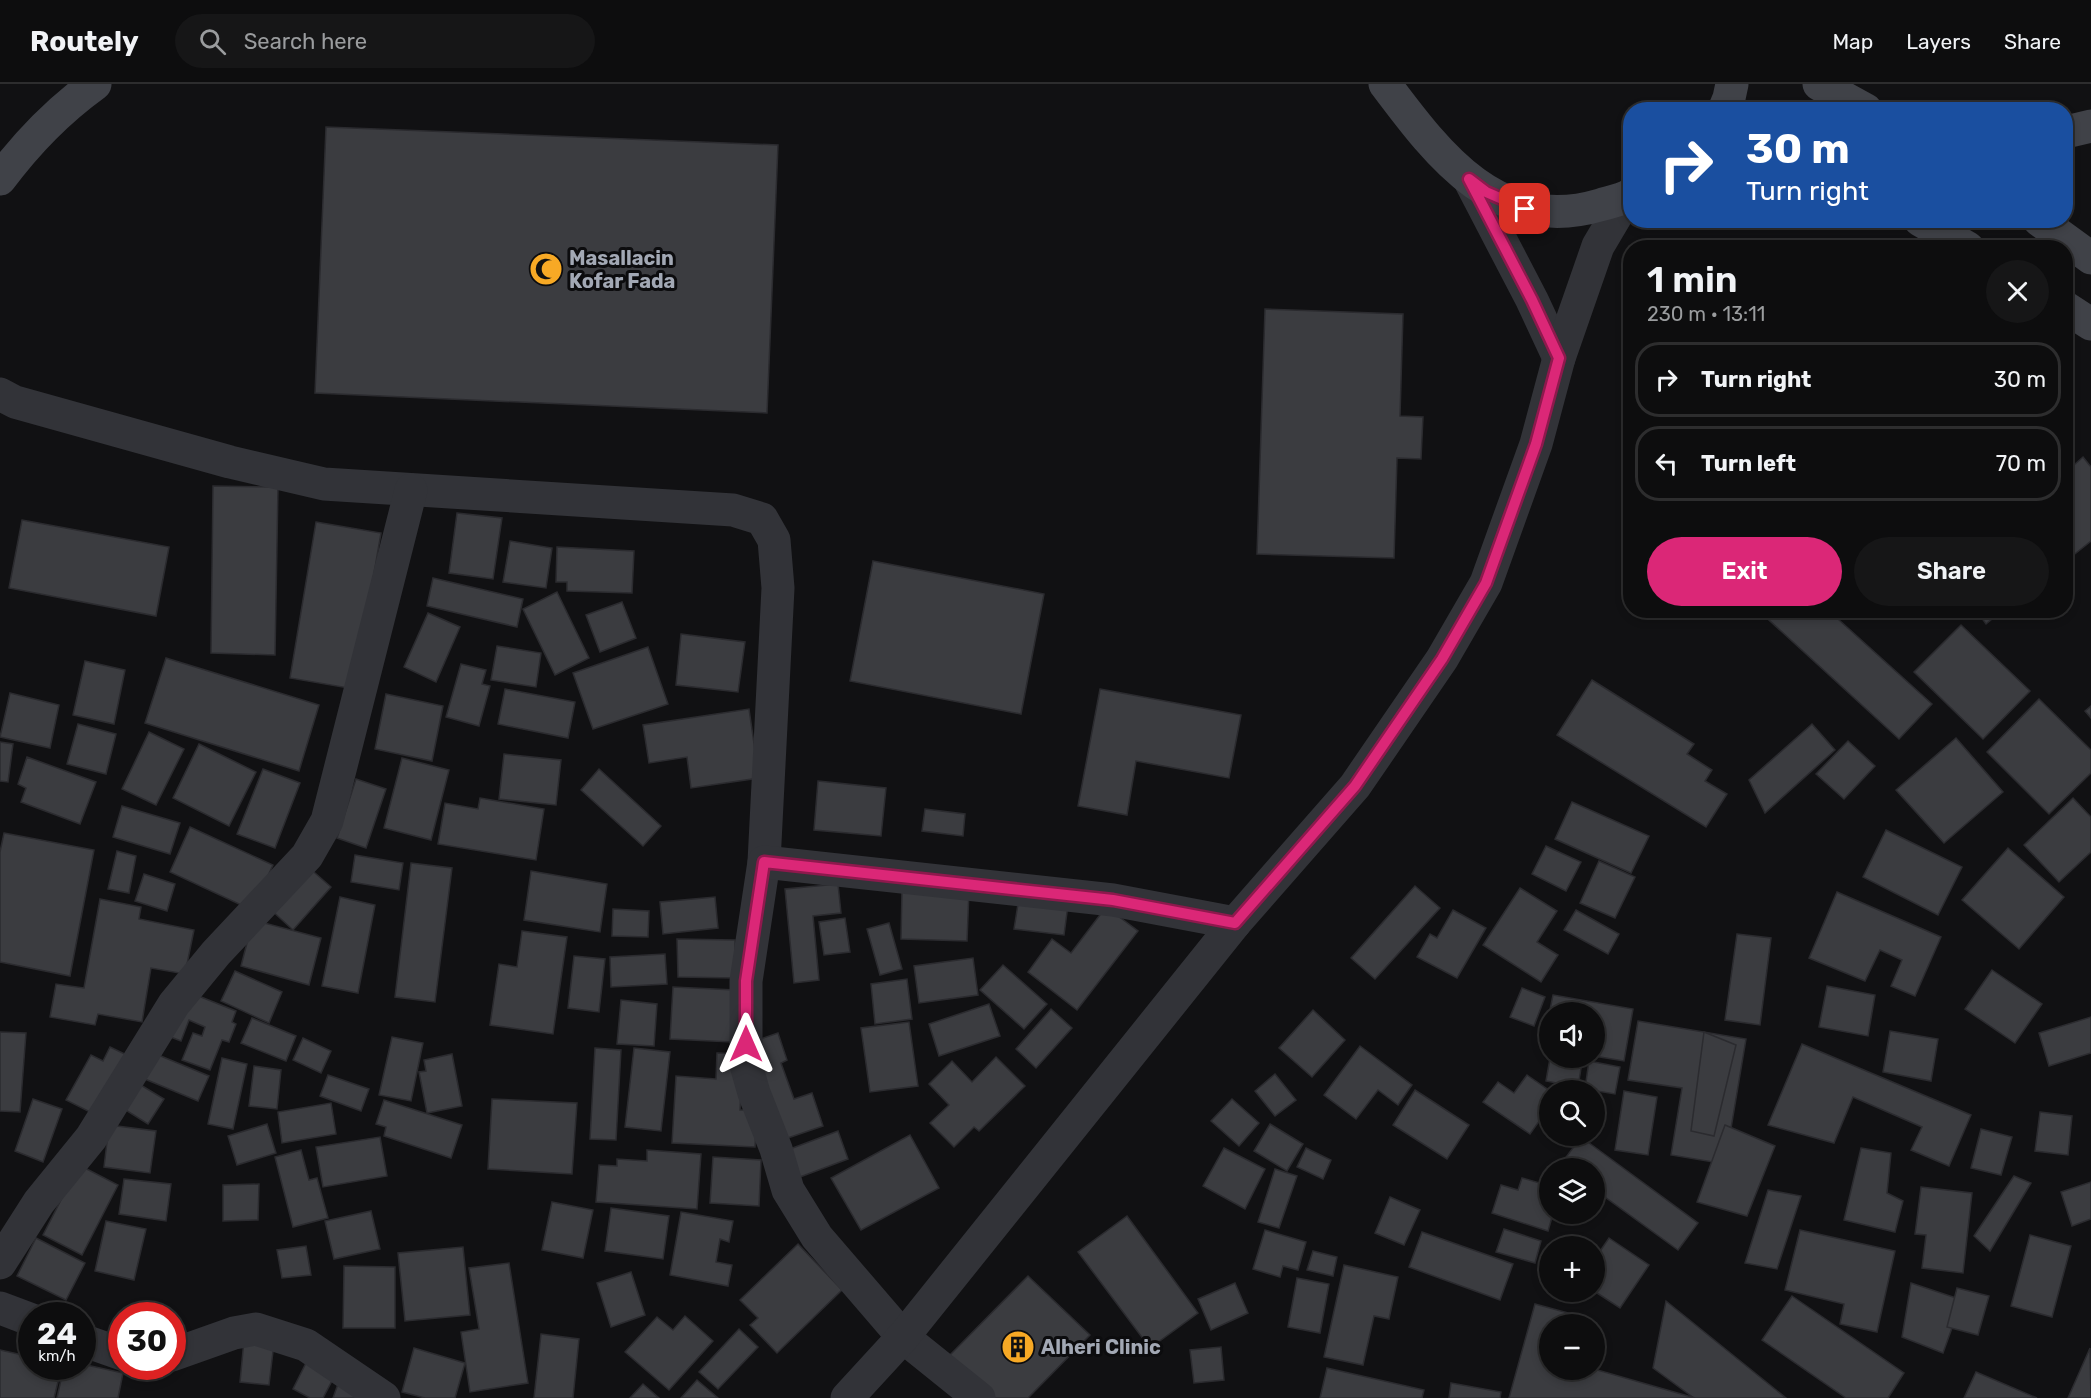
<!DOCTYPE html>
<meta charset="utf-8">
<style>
body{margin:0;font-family:Rubik,sans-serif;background:#161617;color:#f1f3f6;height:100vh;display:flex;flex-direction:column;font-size:22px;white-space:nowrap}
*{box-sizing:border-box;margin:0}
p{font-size:20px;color:#9a9c9e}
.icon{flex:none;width:33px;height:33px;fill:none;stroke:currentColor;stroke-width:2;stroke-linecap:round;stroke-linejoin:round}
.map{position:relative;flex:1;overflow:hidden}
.side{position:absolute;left:1623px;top:156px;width:450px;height:378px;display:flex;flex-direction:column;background:#0d0d0e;border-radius:24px;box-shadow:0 3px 9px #0003,0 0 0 2px #2d2d2e}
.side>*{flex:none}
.banner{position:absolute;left:1623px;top:18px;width:450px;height:126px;border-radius:24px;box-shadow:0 3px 9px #0003,0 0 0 2px #2d2d2e;background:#1a4fa0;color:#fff;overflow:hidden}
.tools{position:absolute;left:1539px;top:918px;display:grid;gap:12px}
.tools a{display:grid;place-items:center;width:66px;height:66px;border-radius:50%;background:#0d0d0e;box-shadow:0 3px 9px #0003,0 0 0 2px #2d2d2e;font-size:30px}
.speed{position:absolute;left:18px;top:1218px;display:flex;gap:12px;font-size:30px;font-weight:700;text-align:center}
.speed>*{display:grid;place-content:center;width:78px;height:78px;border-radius:50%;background:#0d0d0e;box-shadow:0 3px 9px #0003,0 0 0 2px #2d2d2e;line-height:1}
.speed small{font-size:15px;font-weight:400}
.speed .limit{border:9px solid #d22;background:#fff;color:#111}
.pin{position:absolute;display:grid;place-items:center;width:51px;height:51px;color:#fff;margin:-26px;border-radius:12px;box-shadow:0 3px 9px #0006}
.me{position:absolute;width:66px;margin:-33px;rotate:0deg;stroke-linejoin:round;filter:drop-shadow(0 0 4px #0008)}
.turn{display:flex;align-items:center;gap:21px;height:126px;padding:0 24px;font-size:27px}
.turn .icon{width:78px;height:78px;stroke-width:2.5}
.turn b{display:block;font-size:42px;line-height:51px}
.round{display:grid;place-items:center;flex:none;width:63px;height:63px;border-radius:32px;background:#161617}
.headline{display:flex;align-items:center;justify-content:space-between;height:102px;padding:0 24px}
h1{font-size:36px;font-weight:600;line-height:45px}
.cta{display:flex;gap:12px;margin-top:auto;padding:12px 24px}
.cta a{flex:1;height:69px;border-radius:36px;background:#db2777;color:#fff;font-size:24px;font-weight:600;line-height:69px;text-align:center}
.cta a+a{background:#161617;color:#f1f3f6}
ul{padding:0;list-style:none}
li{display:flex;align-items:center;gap:18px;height:75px;margin:0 12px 9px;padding:0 12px;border:3px solid #2d2d2e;border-radius:24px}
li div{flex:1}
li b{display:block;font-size:22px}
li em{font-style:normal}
header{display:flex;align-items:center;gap:36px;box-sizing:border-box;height:84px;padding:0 30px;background:#0d0d0e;border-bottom:2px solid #2d2d2e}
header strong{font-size:28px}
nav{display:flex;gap:33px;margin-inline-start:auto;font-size:21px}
.search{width:420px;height:54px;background:#161617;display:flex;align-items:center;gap:15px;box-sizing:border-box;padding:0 21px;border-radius:33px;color:#9a9c9e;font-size:22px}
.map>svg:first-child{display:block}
</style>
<header>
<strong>Routely</strong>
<div class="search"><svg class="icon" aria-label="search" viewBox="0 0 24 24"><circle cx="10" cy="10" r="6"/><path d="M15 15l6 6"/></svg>Search here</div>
<nav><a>Map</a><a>Layers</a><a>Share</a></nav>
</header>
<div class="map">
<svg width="2091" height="1314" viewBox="0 0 2091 1314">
<rect width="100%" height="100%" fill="#111113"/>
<!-- building -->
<g fill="#3b3c40" stroke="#2b2b2f" stroke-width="1.5">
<polygon points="326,43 778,61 767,329 315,309"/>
<polygon points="1265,225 1403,230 1400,332 1423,333 1421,375 1397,374 1394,474 1257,470"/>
<polygon points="2083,373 2091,383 2091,457 2066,477 2066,388"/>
<polygon points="213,402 278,403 275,571 211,569"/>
<polygon points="457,429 502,434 493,495 449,489"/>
<polygon points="22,436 169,463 156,532 9,504"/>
<polygon points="316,438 381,449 354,605 290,594"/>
<polygon points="510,457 552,464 546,504 503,498"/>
<polygon points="557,463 634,467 632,509 567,507 567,498 556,498"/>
<polygon points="873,477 1044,510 1021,630 850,597"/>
<polygon points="433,494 523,515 517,543 427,522"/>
<polygon points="557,508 589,574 555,591 523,525"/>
<polygon points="622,518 636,554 600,568 586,531"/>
<polygon points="1727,526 1739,526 1734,533"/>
<polygon points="1758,526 1828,526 1932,620 1899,655"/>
<polygon points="1976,526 2003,526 1986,540"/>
<polygon points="428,529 460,543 436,598 404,583"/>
<polygon points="1961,541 2030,607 1983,655 1914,588"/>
<polygon points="681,550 745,558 738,608 676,601"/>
<polygon points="497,562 541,569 536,603 491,596"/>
<polygon points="648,563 668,620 593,645 573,589"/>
<polygon points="166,574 319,621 299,687 145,639"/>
<polygon points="85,577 125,586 114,640 73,631"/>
<polygon points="461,580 486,586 482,600 490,602 479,642 446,633"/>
<polygon points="1592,596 1694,660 1687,670 1712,686 1705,697 1727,710 1706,743 1557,651"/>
<polygon points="505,605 575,618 568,654 498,640"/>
<polygon points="1100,605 1241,631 1229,694 1136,677 1127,731 1078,722"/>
<polygon points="10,609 59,621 50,664 0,653"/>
<polygon points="386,610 443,622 432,677 375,665"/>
<polygon points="2039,615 2091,666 2091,689 2049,730 1987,668"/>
<polygon points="2091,622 2091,634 2085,627"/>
<polygon points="749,625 759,694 691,704 687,673 649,679 643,641"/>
<polygon points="78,640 116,650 106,690 67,680"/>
<polygon points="1812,640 1835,666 1765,729 1749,696"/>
<polygon points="149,648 184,665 156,721 122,705"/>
<polygon points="1956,654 2003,708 1944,759 1896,706"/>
<polygon points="1848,657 1875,682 1844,715 1816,690"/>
<polygon points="0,658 13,660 8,698 0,697"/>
<polygon points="199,660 256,688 229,742 173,714"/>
<polygon points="504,670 561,676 556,721 499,715"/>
<polygon points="27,673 96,698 80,740 21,718 26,704 18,700"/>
<polygon points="402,674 449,686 431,756 384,744"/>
<polygon points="263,685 300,699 275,764 237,750"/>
<polygon points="599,685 661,742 643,762 581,706"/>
<polygon points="356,695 386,705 366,764 337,754"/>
<polygon points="818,697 886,704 881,752 814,746"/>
<polygon points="480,714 544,725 536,776 438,760 445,719 478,725"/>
<polygon points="2073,714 2091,733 2091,768 2059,798 2024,761"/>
<polygon points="1572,718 1649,752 1631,789 1555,755"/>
<polygon points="122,722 180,739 170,770 113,753"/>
<polygon points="925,725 965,730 963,752 922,747"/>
<polygon points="190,743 273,781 252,826 170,788"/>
<polygon points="1886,746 1962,783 1938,831 1863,793"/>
<polygon points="4,749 94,766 70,892 0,878 0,768"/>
<polygon points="1546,762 1581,778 1566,807 1532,790"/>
<polygon points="2008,764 2064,813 2019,865 1962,816"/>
<polygon points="117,767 136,772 129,809 108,805"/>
<polygon points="355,771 403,779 399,806 351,798"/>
<polygon points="1599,777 1635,793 1615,834 1580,819"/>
<polygon points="411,779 452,784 435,918 395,913"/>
<polygon points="307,782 331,803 293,846 269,824"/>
<polygon points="531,787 607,800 600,848 524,836"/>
<polygon points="144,790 175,800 167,827 135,817"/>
<polygon points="838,800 841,829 813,832 819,896 794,899 785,805"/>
<polygon points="1415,802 1440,824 1375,895 1351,874"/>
<polygon points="1520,804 1557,827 1537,858 1558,871 1541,898 1483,861"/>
<polygon points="902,805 969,807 967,857 901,855"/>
<polygon points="1837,808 1941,853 1915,912 1891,902 1902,876 1880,866 1865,897 1809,874"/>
<polygon points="340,813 375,821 358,909 322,902"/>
<polygon points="715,813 718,844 663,850 660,818"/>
<polygon points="1019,814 1068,821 1064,851 1014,845"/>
<polygon points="100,815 141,823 139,835 194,846 185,890 151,884 142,938 98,930 95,941 50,933 56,900 84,904"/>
<polygon points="1106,823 1138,847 1077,926 1028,888 1052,855 1071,869"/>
<polygon points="613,825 649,827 648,853 612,852"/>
<polygon points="1453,826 1486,844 1457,894 1417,873 1430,850 1437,854"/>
<polygon points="1576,826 1619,850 1608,870 1564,846"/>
<polygon points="845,834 850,868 824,871 819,838"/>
<polygon points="253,836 321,854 309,901 241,882"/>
<polygon points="889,839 902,885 880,891 867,845"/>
<polygon points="522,847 567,853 553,950 490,941 499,880 517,883"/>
<polygon points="1737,850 1771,854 1760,941 1725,936"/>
<polygon points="677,855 735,856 735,894 678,893"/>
<polygon points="665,870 667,900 611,903 610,873"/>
<polygon points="574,872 605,875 599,928 568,924"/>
<polygon points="973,874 978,911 919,919 914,882"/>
<polygon points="1003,881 1047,920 1024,945 980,906"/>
<polygon points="1992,886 2042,920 2015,959 1965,925"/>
<polygon points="235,887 282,908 269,939 221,917"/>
<polygon points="907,895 912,935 875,940 871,900"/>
<polygon points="1827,902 1875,911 1868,952 1819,943"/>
<polygon points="673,903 735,906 732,958 670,955"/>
<polygon points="1522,904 1545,913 1534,942 1510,933"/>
<polygon points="186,907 236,927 232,938 236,940 229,958 222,956 210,986 182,976 193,949 202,952 205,943 189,936 181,957 168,952"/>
<polygon points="1553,911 1633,925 1624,977 1594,972 1594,928 1550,928 1550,951 1545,950"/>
<polygon points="621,916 657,920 654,962 617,960"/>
<polygon points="989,920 1000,952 939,972 929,940"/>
<polygon points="1051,925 1072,944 1036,984 1016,965"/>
<polygon points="1313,926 1345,956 1312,993 1279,964"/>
<polygon points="2091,933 2091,969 2049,982 2039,949"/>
<polygon points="252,934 296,952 286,977 241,959"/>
<polygon points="1638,937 1746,955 1725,1080 1671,1071 1682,1004 1628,996"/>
<polygon points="909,938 918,1002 870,1008 861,944"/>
<polygon points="1890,947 1938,955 1931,997 1883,988"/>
<polygon points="0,948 26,949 20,1028 0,1027"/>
<polygon points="1704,948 1736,961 1714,1052 1691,1047"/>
<polygon points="778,949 787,976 781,979 794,1015 812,1009 823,1042 779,1057 746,960"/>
<polygon points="392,953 423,959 411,1017 379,1011"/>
<polygon points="303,954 331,967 321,989 293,976"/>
<polygon points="1802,960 1971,1031 1949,1082 1911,1066 1922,1043 1853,1013 1834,1059 1768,1041"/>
<polygon points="1360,962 1412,1001 1398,1021 1378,1006 1356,1035 1324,1011"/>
<polygon points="110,963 129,972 98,1032 66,1016 91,971 103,977"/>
<polygon points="595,964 621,966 616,1056 590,1055"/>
<polygon points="634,964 670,968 661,1047 625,1043"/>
<polygon points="151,968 209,992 198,1017 140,993"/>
<polygon points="717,969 743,970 740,1026 757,1026 755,1063 672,1059 676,992 716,995"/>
<polygon points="452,970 462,1022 427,1029 419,988 426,987 424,976"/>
<polygon points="996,973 1025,1002 979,1047 974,1043 954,1063 930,1039 949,1021 929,1000 952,977 972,998"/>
<polygon points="222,974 247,980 233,1045 208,1040"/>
<polygon points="1550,974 1582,978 1578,1003 1546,997"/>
<polygon points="1589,977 1620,983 1615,1010 1585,1005"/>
<polygon points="254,982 281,986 277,1025 249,1022"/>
<polygon points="1275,990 1296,1016 1275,1032 1255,1007"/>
<polygon points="328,991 369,1005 361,1027 320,1012"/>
<polygon points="1527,991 1550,1007 1550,1022 1530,1050 1483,1018 1498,998 1514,1009"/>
<polygon points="139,1000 164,1015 148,1040 124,1025"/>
<polygon points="1415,1006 1469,1041 1447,1075 1393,1041"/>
<polygon points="1624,1007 1657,1013 1648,1071 1615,1066"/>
<polygon points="33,1015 62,1025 43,1078 15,1067"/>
<polygon points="492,1015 577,1019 572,1090 488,1085"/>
<polygon points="1232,1015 1259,1039 1239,1062 1211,1037"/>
<polygon points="384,1016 462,1041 451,1074 384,1052 386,1043 376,1040"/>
<polygon points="331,1019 336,1050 282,1059 278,1028"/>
<polygon points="2040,1028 2072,1032 2068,1071 2035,1067"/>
<polygon points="267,1040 276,1069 237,1081 228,1052"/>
<polygon points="1270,1040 1303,1060 1287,1087 1254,1067"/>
<polygon points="109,1041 156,1047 150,1089 104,1083"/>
<polygon points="1725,1041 1775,1062 1747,1132 1697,1118"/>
<polygon points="1981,1045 2012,1053 2001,1091 1971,1084"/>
<polygon points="838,1047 848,1075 800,1093 790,1065"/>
<polygon points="910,1051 939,1104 861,1146 831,1094"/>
<polygon points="380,1053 387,1092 323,1103 316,1063"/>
<polygon points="1581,1053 1698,1139 1678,1166 1594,1105 1594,1084 1567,1084 1561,1080"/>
<polygon points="1224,1064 1265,1085 1245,1125 1203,1102"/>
<polygon points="1306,1064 1331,1076 1323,1095 1297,1083"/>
<polygon points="1861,1064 1891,1069 1887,1109 1903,1117 1895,1148 1844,1136"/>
<polygon points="301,1066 309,1096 317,1094 328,1134 293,1143 275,1073"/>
<polygon points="647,1066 701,1070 697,1125 596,1118 599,1081 617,1082 617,1075 647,1077"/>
<polygon points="713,1073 761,1076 759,1122 710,1119"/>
<polygon points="79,1081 118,1101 82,1171 43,1151"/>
<polygon points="1275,1085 1297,1092 1279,1144 1258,1138"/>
<polygon points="2014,1092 2031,1099 1990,1167 1974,1152"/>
<polygon points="1522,1094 1550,1102 1550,1130 1553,1130 1548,1147 1492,1129 1501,1101 1518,1106"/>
<polygon points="124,1095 171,1100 166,1137 119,1130"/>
<polygon points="2091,1098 2091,1135 2072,1142 2061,1108"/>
<polygon points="259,1100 258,1136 223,1137 223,1101"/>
<polygon points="1921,1103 1972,1109 1963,1189 1922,1184 1926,1151 1915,1150"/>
<polygon points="1768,1106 1801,1112 1777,1185 1745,1179"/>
<polygon points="1390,1113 1420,1126 1404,1161 1375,1149"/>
<polygon points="552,1118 593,1126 583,1174 542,1166"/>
<polygon points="611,1124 669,1132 663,1175 605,1167"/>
<polygon points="371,1127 380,1165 334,1175 325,1137"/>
<polygon points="681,1128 733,1137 729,1158 720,1155 716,1178 732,1181 728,1202 670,1191"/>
<polygon points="1127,1132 1198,1229 1150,1264 1078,1168"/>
<polygon points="106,1137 146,1145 134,1196 95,1187"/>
<polygon points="1504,1145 1541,1157 1535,1179 1496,1168"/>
<polygon points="1265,1146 1306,1158 1298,1186 1283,1182 1280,1193 1253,1185"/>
<polygon points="1800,1146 1895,1167 1877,1248 1840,1240 1844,1220 1785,1206"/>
<polygon points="1422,1148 1513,1180 1500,1216 1409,1183"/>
<polygon points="2030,1151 2071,1162 2052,1233 2011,1222"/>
<polygon points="36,1154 85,1179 66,1216 17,1192"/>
<polygon points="1609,1154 1649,1181 1620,1224 1594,1207 1594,1176"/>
<polygon points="798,1160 842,1206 777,1269 750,1241 758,1234 740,1216"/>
<polygon points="306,1162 311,1191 282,1194 277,1166"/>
<polygon points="463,1163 470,1231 405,1237 398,1169"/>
<polygon points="1313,1167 1337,1173 1333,1192 1307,1186"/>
<polygon points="509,1179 528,1299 470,1308 461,1248 479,1245 469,1184"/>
<polygon points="1344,1181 1398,1193 1389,1235 1374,1232 1363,1281 1324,1273"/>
<polygon points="344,1182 395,1183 395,1244 343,1244"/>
<polygon points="631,1188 645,1231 611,1243 597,1199"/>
<polygon points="1028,1192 1090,1251 1028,1314 986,1314 946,1275"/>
<polygon points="1297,1194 1329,1200 1320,1249 1288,1243"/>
<polygon points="1235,1199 1248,1229 1211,1246 1198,1215"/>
<polygon points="1911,1199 1962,1216 1943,1269 1902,1253"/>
<polygon points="1957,1204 1989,1212 1978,1251 1947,1243"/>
<polygon points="1792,1212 1904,1289 1888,1314 1846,1314 1762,1256"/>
<polygon points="1666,1217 1786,1314 1694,1314 1653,1284"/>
<polygon points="1535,1220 1572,1230 1569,1240 1550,1240 1550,1286 1594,1285 1695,1314 1509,1314"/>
<polygon points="685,1232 713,1257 669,1306 625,1268 657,1233 673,1246"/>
<polygon points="739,1245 758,1263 718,1305 699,1288"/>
<polygon points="541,1250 579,1255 573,1314 534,1314"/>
<polygon points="244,1256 274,1259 269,1301 240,1298"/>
<polygon points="1221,1263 1224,1296 1194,1299 1190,1266"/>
<polygon points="414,1264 465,1279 455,1314 425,1314 402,1308"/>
<polygon points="2090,1264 2091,1314 2068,1314"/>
<polygon points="0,1266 32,1273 32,1282 62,1282 54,1314 0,1314"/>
<polygon points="307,1277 335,1291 323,1314 310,1314 293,1305"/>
<polygon points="82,1280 123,1289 118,1314 57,1314 64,1282 82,1282"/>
<polygon points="1327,1284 1424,1306 1422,1314 1320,1314"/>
<polygon points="1976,1288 2037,1314 1964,1314"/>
<polygon points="697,1296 718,1314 681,1314"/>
<polygon points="1451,1299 1501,1308 1500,1314 1449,1314"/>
<polygon points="338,1300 368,1314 333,1314"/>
<polygon points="643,1300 659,1314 630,1314"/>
</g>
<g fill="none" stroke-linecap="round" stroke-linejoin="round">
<!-- street -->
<g stroke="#323338" stroke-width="33">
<polyline points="1469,95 1532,216 1559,274"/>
<polyline points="0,310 15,318 230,378 324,400 733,426 762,435 774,456 778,504 764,778 746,897 746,981 754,1009 776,1065 788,1106 817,1153 903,1253 979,1314"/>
<polyline points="764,778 1113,816 1235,839"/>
<polyline points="0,1179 39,1118 91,1054 174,920 216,869 307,772 327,737 411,406"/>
<polyline points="0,1224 32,1236"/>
<polyline points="82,1256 122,1270"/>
<polyline points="172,1271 234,1249 256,1245 306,1261 384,1314"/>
<polyline points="847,1314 903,1253 1235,839 1355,702 1442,575 1486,499 1536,360 1559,274 1598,162 1627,113"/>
</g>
<!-- secondary -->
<g stroke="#404248" stroke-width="33">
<path d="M1385,0C1439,72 1498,151 1600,121C1610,118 1621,116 1630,111"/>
<polyline points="1819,0 1866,26"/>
<polyline points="1724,26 1729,14 1732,0"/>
<polyline points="2066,48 2091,42"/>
<path d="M0,95C26,60 59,26 95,0"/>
<polyline points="1920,136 1968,164"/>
<polyline points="2039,136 2091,174"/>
<polyline points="2066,224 2091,240"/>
</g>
</g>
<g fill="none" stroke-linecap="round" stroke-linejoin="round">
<!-- route casing -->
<g stroke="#8e194d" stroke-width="15">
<polyline id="route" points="746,960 746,897 764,778 1113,816 1235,839 1355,702 1442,575 1486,499 1536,360 1559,274 1532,216 1469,95 1486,108 1525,125"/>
</g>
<!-- route -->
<use href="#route" stroke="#db2777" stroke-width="10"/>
</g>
<!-- icons -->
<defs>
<g id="mosque-disc" transform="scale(1.725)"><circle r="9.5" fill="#f7a925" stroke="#0c0c0e"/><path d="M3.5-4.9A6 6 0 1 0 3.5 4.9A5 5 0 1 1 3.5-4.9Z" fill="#111"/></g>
<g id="building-disc" transform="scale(1.725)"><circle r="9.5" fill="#f7a925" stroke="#0c0c0e"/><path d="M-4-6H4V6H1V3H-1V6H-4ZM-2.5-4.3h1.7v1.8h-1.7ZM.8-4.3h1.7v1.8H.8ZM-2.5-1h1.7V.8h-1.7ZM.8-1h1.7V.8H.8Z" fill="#111"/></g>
</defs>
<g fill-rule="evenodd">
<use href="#mosque-disc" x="546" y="185"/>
<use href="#building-disc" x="1018" y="1263"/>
</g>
<g text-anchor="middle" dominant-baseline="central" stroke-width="6" stroke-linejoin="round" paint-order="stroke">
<!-- poi labels -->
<g font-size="20" font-weight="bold" fill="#a2a8b4" stroke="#0c0c0e" text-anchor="start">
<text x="569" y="174">Masallacin<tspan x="569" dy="23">Kofar Fada</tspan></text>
<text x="1041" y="1263">Alheri Clinic</text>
</g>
</g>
</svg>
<div class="tools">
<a><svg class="icon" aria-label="sound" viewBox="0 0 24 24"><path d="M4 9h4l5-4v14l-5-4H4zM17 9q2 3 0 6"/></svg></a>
<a><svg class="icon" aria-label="search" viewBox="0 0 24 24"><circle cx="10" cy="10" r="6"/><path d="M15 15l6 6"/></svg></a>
<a><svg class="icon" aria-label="layers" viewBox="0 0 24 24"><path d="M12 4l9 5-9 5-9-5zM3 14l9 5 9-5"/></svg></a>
<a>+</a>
<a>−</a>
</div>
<div class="speed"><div>24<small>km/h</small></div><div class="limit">30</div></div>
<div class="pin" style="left:1525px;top:125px;background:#d93025"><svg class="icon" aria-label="arrive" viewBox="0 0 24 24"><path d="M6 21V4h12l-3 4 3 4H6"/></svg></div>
<svg class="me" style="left:746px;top:960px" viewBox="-20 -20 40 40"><path d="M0-17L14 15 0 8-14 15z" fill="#db2777" stroke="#fff" stroke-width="4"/></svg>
<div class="banner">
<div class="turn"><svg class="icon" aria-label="right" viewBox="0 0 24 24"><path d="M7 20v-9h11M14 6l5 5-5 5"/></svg><div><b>30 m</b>Turn right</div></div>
</div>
<section class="side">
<div class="headline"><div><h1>1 min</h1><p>230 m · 13:11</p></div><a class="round"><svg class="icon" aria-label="close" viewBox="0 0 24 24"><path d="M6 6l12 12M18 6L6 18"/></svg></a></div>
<ul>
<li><svg class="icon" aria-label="right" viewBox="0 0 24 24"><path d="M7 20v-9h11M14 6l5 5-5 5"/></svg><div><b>Turn right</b></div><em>30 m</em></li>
<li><svg class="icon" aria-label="left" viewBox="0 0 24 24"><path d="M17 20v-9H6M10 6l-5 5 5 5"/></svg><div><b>Turn left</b></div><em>70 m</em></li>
</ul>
<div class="cta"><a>Exit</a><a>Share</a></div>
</section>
</div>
